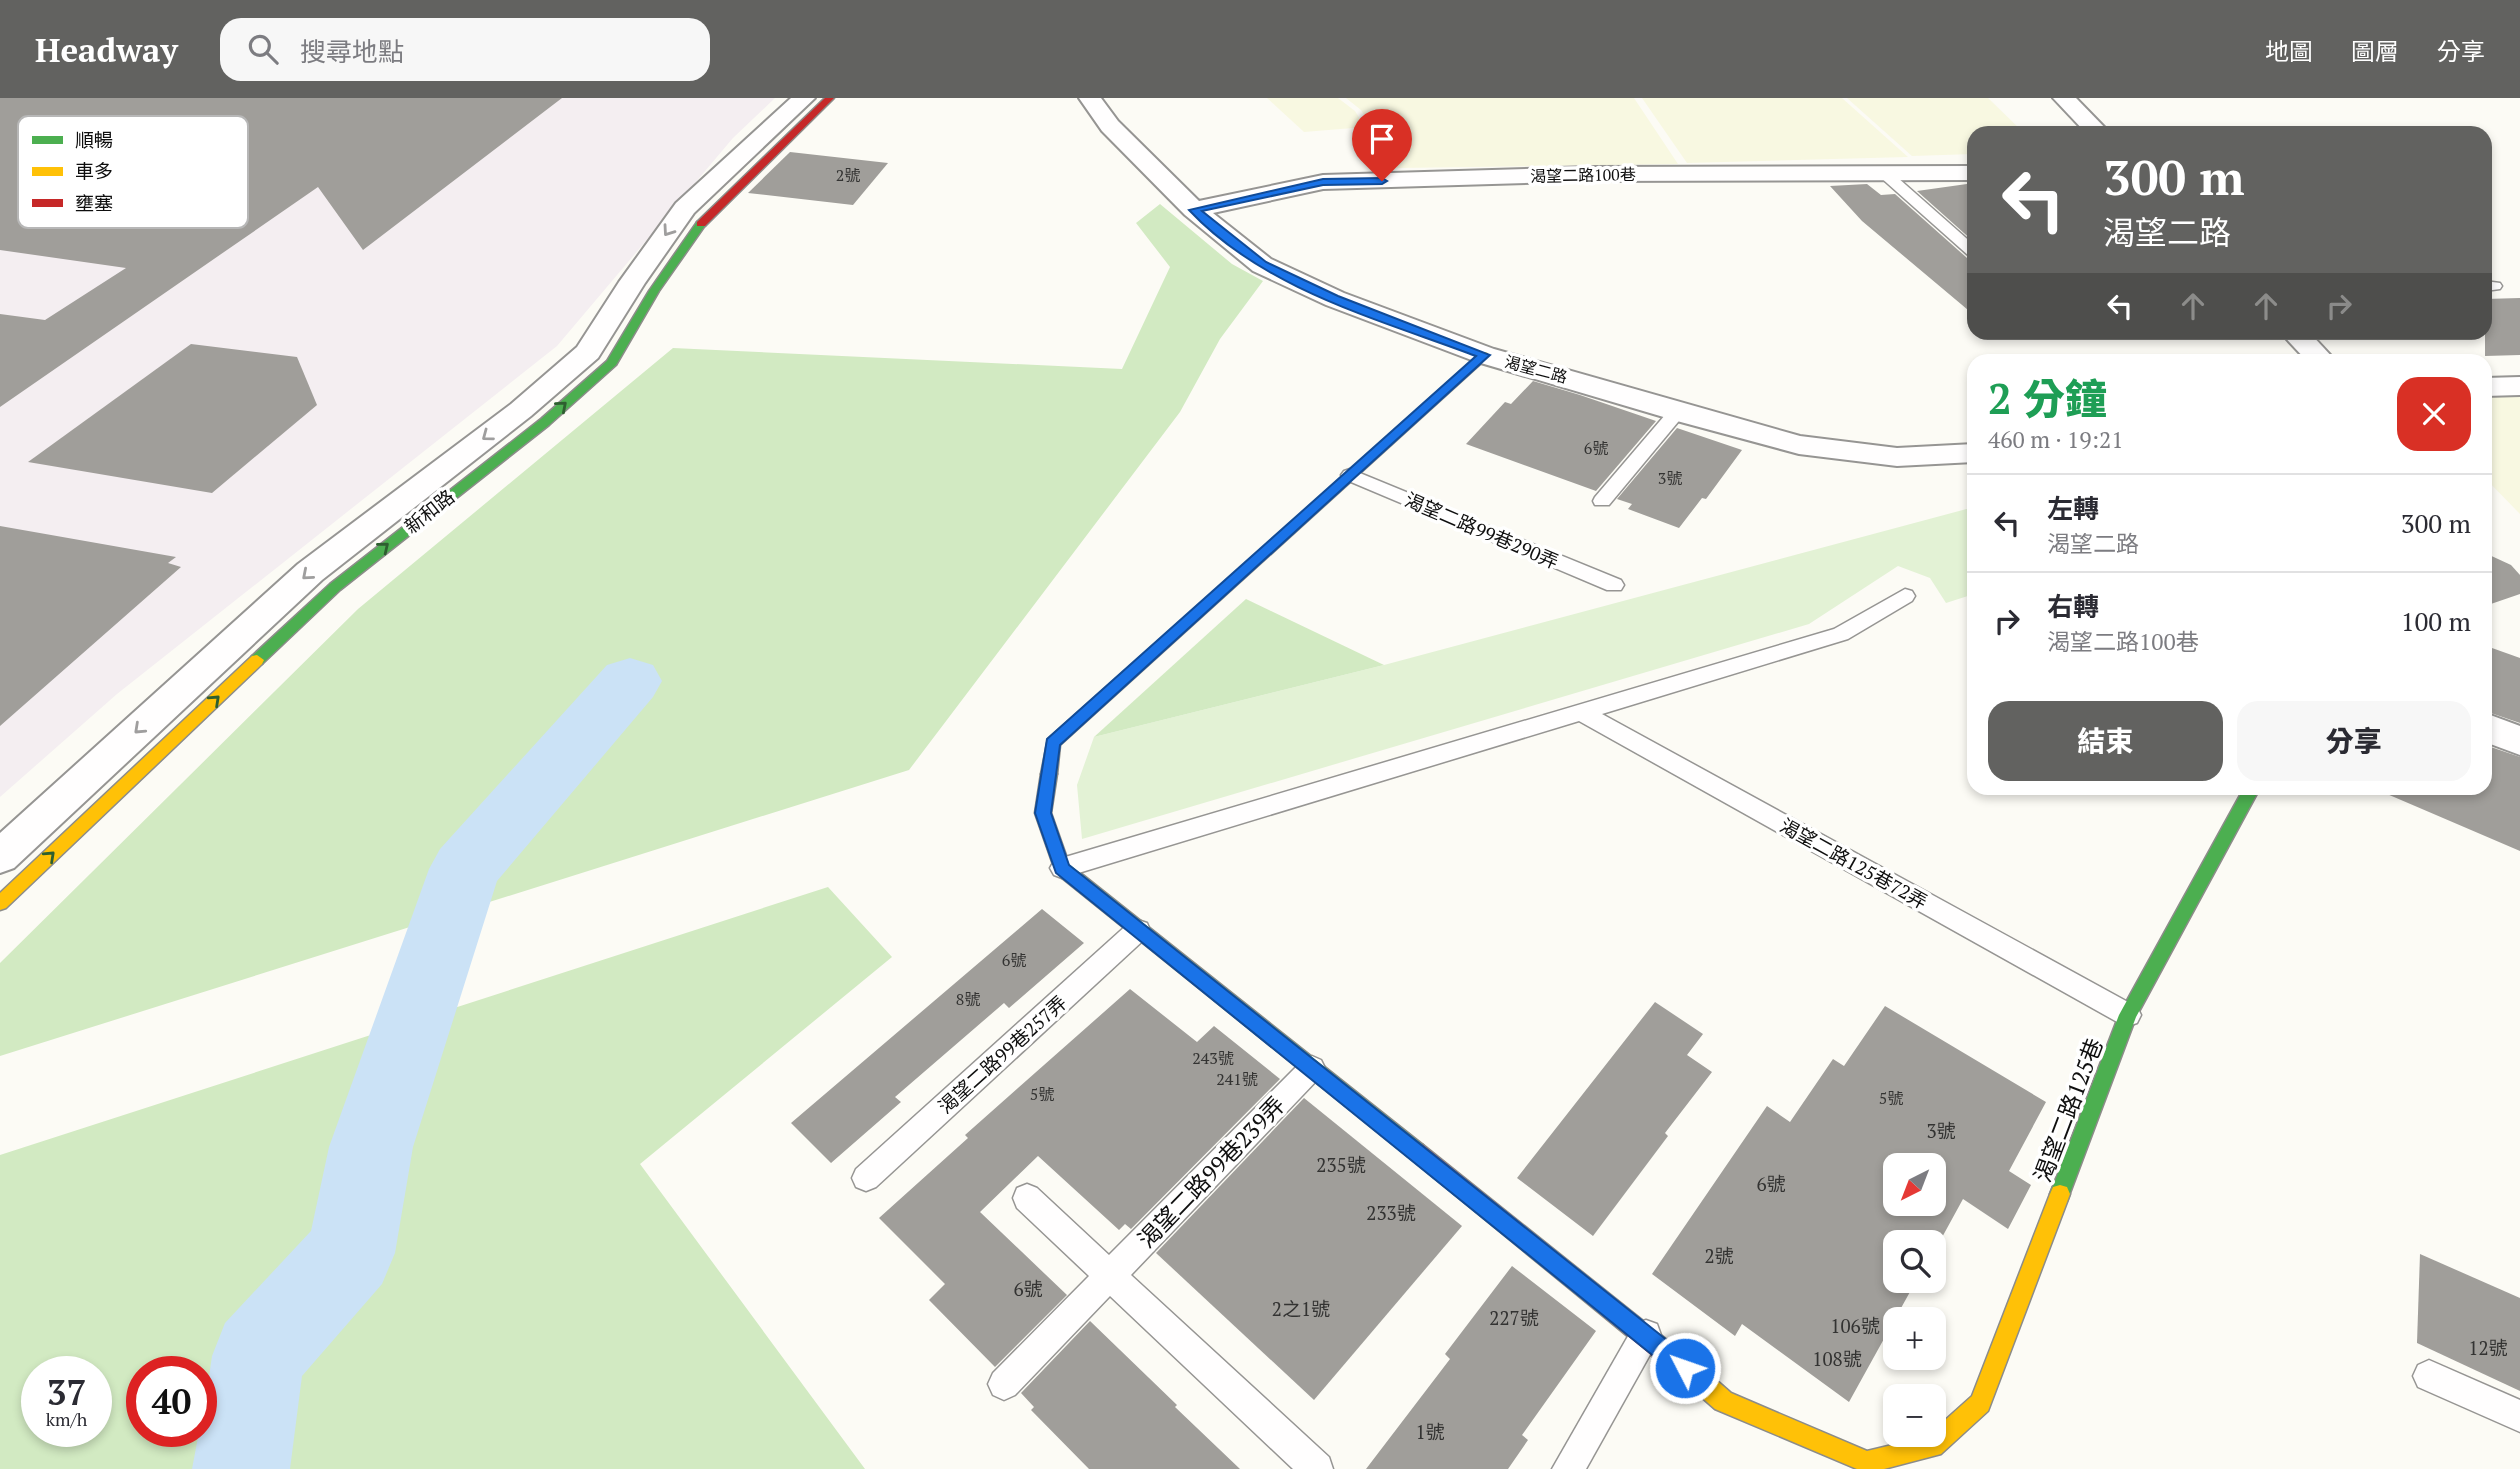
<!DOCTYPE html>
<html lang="zh-TW">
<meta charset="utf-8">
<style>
body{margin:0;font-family:"PT Serif","Noto Sans TC",serif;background:#f7f7f7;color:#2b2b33;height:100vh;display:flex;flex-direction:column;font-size:26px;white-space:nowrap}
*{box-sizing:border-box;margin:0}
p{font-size:23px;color:#7c7c81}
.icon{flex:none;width:38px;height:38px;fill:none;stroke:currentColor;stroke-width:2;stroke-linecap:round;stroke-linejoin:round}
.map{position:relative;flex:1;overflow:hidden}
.sheet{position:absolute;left:1967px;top:256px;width:525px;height:441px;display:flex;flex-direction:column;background:#fff;border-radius:21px;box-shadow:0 4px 10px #0003}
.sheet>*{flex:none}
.banner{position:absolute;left:1967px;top:28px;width:525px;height:214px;border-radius:21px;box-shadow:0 4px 10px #0003;background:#626260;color:#fff;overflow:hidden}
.needle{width:46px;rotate:222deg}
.fabs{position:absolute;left:1883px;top:1055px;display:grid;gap:14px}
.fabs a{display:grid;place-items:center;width:63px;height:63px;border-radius:14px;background:#fff;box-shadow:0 4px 10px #0003;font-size:35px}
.speed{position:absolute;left:21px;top:1258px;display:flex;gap:14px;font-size:35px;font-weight:700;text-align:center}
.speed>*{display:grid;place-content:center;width:91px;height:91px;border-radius:50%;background:#fff;box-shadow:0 4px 10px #0003;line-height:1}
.speed small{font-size:18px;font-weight:400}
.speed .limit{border:10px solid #d22;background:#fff;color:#111}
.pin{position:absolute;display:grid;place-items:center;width:60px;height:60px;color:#fff;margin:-72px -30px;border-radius:50% 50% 50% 0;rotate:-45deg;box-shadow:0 0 7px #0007}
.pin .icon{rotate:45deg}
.me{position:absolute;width:77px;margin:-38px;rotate:311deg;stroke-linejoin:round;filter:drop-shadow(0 0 5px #0008)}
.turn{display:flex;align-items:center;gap:24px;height:147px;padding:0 21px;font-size:32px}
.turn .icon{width:91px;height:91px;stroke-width:2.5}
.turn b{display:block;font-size:49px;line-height:60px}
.lanes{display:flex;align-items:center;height:66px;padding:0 21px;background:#0003;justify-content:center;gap:35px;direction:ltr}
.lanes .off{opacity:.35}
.round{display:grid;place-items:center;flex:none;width:74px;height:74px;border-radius:21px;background:#f7f7f7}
.summary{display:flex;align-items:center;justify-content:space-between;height:119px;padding:0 21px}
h1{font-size:42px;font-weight:800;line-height:52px;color:#1e9e55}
.button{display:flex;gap:14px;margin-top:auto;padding:14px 21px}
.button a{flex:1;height:80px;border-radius:21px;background:#626260;color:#fff;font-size:28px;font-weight:800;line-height:80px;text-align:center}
.button a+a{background:#f7f7f7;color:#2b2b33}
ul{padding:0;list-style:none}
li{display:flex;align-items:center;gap:21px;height:98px;padding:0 21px;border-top:2px solid #e1e1e2}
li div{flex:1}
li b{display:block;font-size:26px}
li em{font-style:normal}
header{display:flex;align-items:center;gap:42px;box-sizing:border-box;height:98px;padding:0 35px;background:#626260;color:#fff}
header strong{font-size:33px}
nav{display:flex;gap:38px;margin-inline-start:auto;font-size:24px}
.search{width:490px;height:63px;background:#f7f7f7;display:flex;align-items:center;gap:18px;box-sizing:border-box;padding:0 24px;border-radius:21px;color:#7c7c81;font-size:26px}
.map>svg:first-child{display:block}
</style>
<header>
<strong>Headway</strong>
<div class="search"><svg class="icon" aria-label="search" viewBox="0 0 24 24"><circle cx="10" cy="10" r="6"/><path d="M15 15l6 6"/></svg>搜尋地點</div>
<nav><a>地圖</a><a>圖層</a><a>分享</a></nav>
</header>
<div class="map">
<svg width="2520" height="1371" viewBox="0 0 2520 1371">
<rect width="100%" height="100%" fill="#fcfbf5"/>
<!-- industrial -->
<polygon fill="#f4eef1" points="0,0 775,0 733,40 557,248 117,596 0,699"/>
<!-- farmland -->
<g fill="#f8f8e1">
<polygon points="1267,0 1338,0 1355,13 1365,29 1304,34"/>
<polygon points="1346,0 1634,0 1678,66 1397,70 1361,12"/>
<polygon points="1642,0 1842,0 1908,59 1687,65"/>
<polygon points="1847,0 1988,0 2024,35 1974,35 1974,56 1912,58"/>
<polygon points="2485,298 2520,298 2520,416 2485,380"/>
</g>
<!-- green -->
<polygon fill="#e3f2d5" points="1974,409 1974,496 1946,505 1930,480 1898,468 1809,526 1082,741 1077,687 1094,639 1384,567"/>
<!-- forest -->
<g fill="#d2eac2" fill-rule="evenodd">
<polygon points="1160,106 1232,166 1263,183 1220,241 1180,314 909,672 0,958 0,865 358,511 673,250 1122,271 1170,169 1136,125"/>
<polygon points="1246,501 1384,567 1094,639"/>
<path d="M828,789L892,859L640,1066L865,1371H0V1057ZM37,1274H96V1334H37ZM142,1274H201V1334H142Z"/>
</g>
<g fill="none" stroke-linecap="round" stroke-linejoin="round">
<!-- river -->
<polygon fill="#cbe2f6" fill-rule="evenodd" points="630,560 653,567 662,583 653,599 497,783 413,1049 395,1155 382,1186 302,1278 290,1371 192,1371 199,1334 201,1334 212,1258 225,1225 311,1133 329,1049 429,771 440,751 607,567"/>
</g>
<!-- building -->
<g fill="#a09e9a" fill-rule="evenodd">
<polygon points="0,0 562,0 363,152 318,89 0,309 0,216 45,222 126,170 0,152"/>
<polygon points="790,54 888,65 853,107 748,95"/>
<polygon points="1974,85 1974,144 1917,93"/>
<polygon points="1867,86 1881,97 1895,96 1967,160 1974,162 1974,217 1862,123 1830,88"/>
<polygon points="2520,200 2520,257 2485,258 2485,201"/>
<polygon points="191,246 297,259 317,307 212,395 28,364"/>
<polygon points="1533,283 1580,297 1656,323 1596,393 1466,346 1505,304 1511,306"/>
<polygon points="1677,330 1742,352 1706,401 1702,400 1679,430 1628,411 1632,406 1617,401"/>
<polygon points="0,428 176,459 168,465 181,469 0,628"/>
<polygon points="2485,455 2511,467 2520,477 2520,496 2485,508"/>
<polygon points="2492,550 2520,560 2520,625 2485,613 2485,575"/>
<polygon points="2485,647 2520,659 2520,753 2373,690 2485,690"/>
<polygon points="1042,811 1084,845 1009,910 1004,905 895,999 901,1004 831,1065 791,1025"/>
<polygon points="1130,891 1197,944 1214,928 1280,981 1131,1131 1125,1126 1119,1132 1038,1058 980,1114 1067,1197 995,1269 929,1202 945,1186 879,1120 968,1040 965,1037"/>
<polygon points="1655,904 1703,936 1687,957 1712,974 1665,1035 1668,1038 1593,1138 1517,1080"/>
<path d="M1885,908L2046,1004L2009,1073L2031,1087L2008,1131L1963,1101L1934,1154V1144H1895V1183H1916L1849,1304L1742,1226L1735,1238L1652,1176L1767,1008L1790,1024L1833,961L1844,968ZM1895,1068H1934V1106H1895Z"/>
<polygon points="1304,1000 1462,1128 1314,1302 1156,1155"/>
<polygon points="2420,1156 2520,1200 2520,1293 2417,1245"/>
<polygon points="1512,1168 1596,1233 1522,1337 1528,1342 1508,1371 1366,1371 1450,1261 1445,1256"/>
<polygon points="1090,1223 1177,1307 1175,1309 1240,1371 1089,1371 1031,1312 1034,1309 1021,1295"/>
</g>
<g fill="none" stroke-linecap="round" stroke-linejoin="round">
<!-- lane casing -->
<g stroke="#969593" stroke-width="3">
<g id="lane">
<polygon points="1884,71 1889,72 1974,147 1974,160 1969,158 1879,78 1879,72"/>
<polygon points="2485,183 2500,185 2502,188 2500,191 2485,193"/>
<polygon points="1677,309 1686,314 1683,318 1609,407 1595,407 1593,403 1595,399 1671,310"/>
<polygon points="1350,371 1621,482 1624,487 1621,492 1607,492 1344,381 1341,377 1344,373"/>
<polygon points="1905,491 1912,493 1915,498 1912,503 1848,541 1602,616 2137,909 2141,917 2137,925 2128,928 2119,925 1579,623 1062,780 1054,777 1050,770 1054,763 1062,760 1834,531"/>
<polygon points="1138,822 1147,825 1150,832 1147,839 876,1089 866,1093 856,1089 852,1080 856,1071 1129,825"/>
<polygon points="1312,958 1321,962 1325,970 1321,978 1131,1177 1329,1359 1333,1371 1293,1371 1110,1198 1015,1297 1004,1302 993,1297 988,1286 993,1275 1089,1178 1017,1110 1013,1100 1017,1090 1027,1086 1037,1090 1109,1157 1303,962"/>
<polygon points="1646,1222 1657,1226 1661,1237 1586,1371 1552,1371 1635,1226"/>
<polygon points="2429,1262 2520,1302 2520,1334 2418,1289 2413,1278 2418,1267"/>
</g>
</g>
<!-- street casing -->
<g stroke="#969593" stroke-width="4">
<g id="street">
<polygon points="791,0 815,0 694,115 645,185 598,260 531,318 322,482 14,770 0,775 0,735 298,466 511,306 577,249 619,184 676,105"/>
<polygon points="1079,0 1101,0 1118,23 1199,103 1323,77 1590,69 1974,68 1974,82 1590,83 1323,91 1213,115 1271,161 1344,195 1494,251 1800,338 1897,350 1974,346 1974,364 1897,368 1799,356 1677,323 1474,263 1326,207 1253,173 1185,117 1102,33"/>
<polygon points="2053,0 2076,0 2110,35 2086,35"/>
<polygon points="2280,234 2309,234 2335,262 2306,262"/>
<polygon points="2520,279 2520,297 2485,298 2485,280"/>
<polygon points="2485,615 2520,628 2520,657 2485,644"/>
</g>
</g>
<!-- fast casing -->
<g stroke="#8c8c89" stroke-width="3">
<g id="fast">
<polygon points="697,124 706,126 659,193 616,267 549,327 340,492 262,566 252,566 250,562 252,558 330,486 541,321 607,263 649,193"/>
<polygon points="1049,670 1057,676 1051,715 1069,766 1423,1047 1426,1053 1423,1059 1416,1062 1409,1059 1056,775 1035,715 1041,676"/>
<polygon points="2244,690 2260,690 2136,919 2067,1103 2060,1105 2053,1103 2050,1096 2119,917"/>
</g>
</g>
<!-- slow casing -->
<g stroke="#8c8c89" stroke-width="3">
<g id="slow">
<polygon points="1484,254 1488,255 1488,259 1060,647 1057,676 1049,682 1043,680 1041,676 1048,641"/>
<polygon points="257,557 264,562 262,566 6,810 0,812 0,795 252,558"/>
<polygon points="2060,1087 2067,1089 2070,1096 1988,1313 1941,1356 1884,1371 1857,1371 1715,1311 1691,1290 1688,1282 1691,1274 1699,1271 1707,1274 1731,1295 1867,1353 1934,1337 1934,1332 1972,1298 2050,1096 2053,1089"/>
</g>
</g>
<!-- jam casing -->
<g stroke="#8c8c89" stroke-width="3">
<g id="jam">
<polygon points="825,0 834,0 705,128 697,128 697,124"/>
<polygon points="1416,1044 1423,1047 1707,1274 1710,1282 1707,1290 1699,1293 1691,1290 1409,1059 1406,1053 1409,1047"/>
</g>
</g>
<!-- lane -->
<use href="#lane" fill="#fffefe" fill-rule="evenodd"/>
<!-- street -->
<use href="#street" fill="#fffefe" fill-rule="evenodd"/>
<!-- fast -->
<use href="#fast" fill="#4caf50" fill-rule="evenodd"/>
<!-- slow -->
<use href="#slow" fill="#ffc107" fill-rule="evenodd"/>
<!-- jam -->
<use href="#jam" fill="#c62828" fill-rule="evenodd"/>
</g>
<!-- one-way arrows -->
<defs><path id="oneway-chevron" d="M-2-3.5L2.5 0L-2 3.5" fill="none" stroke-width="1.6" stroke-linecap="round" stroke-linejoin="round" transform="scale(1.75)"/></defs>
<g stroke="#9f9e9e">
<use href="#oneway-chevron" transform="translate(668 133) rotate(125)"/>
<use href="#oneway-chevron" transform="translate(487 338) rotate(143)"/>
<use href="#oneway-chevron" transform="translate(307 477) rotate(139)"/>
<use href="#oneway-chevron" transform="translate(139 631) rotate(137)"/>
</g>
<g stroke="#2e5f30">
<use href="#oneway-chevron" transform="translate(562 308) rotate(-41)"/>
<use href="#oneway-chevron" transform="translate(384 449) rotate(-39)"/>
<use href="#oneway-chevron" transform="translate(215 602) rotate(-43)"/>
<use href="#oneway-chevron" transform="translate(50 758) rotate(-43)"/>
</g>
<!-- route -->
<path fill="#1a73e8" stroke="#114b97" stroke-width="2" d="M1323,81L1382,80L1387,83L1382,86L1323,87L1202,113L1266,164L1338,198L1490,257L1060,647L1051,715L1069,767L1692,1262L1695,1270L1692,1277L1685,1281L1677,1277L1056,775L1035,715L1047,641L1476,258C1378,221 1263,191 1189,112Z"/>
<g text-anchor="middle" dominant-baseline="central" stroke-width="7" stroke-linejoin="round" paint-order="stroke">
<!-- number labels -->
<g font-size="16" fill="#333332">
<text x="848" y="77">2號</text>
<text x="1596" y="350">6號</text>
<text x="1670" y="380">3號</text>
<text x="1014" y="862">6號</text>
<text x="968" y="901">8號</text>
<text x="1213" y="960">243號</text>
<text x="1237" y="981">241號</text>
<text x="1042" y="996">5號</text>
<text x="1891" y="1000">5號</text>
</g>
<!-- far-street labels -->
<g font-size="16" fill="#0f0f0f" stroke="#fff">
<text transform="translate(1583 77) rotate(-1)">渴望二路100巷</text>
<text transform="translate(1536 271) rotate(15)">渴望二路</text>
</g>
<!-- street labels -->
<g font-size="19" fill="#0f0f0f" stroke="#fff">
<text transform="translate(429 413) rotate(-38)">新和路</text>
<text transform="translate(1482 432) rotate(23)">渴望二路99巷290弄</text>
<text transform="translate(1854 765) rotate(29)">渴望二路125巷72弄</text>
<text transform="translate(1002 956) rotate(-42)">渴望二路99巷257弄</text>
</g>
<!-- near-number labels -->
<g font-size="19" fill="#333332">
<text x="1941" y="1032">3號</text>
<text x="1341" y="1066">235號</text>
<text x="1771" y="1085">6號</text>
<text x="1391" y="1114">233號</text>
<text x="1719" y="1157">2號</text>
<text x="1028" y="1190">6號</text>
<text x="1301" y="1210">2之1號</text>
<text x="1514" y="1219">227號</text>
<text x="1855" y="1227">106號</text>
<text x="2488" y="1249">12號</text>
<text x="1837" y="1260">108號</text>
<text x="1430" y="1333">1號</text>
</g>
<!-- near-street labels -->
<g font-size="23" fill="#0f0f0f" stroke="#fff">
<text transform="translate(2068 1012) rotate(-69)">渴望二路125巷</text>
<text transform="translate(1211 1074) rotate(-46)">渴望二路99巷239弄</text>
</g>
</g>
<!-- legend -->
<rect x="18" y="18" width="230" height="112" rx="10" fill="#fff" stroke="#b7b7b7" stroke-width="2"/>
<rect x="32" y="38" width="31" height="8" fill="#4caf50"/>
<rect x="32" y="69" width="31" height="9" fill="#ffc107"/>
<rect x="32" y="101" width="31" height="8" fill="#c62828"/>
<g font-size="19" fill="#0f0f0f">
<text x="75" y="49">順暢</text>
<text x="75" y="80">車多</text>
<text x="75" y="112">壅塞</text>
</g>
</svg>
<div class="fabs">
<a><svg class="needle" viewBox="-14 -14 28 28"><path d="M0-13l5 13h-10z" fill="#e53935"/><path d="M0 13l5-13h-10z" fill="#7c7c81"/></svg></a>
<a><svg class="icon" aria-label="search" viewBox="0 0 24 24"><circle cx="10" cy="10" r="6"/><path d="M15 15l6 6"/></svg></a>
<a>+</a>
<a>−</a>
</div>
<div class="speed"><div>37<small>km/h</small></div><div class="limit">40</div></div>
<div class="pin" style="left:1382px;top:83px;background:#d93025"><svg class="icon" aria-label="arrive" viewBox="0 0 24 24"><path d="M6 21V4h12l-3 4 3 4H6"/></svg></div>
<svg class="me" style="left:1685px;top:1270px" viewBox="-20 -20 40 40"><circle r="17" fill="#1a73e8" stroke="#fff" stroke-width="3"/><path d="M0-11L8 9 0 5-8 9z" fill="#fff"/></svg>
<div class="banner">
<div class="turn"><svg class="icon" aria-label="left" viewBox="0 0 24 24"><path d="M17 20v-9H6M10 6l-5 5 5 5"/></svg><div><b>300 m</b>渴望二路</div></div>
<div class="lanes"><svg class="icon" aria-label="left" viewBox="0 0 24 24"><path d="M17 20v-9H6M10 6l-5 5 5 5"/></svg><svg class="icon off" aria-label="ahead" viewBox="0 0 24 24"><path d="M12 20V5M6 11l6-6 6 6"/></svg><svg class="icon off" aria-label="ahead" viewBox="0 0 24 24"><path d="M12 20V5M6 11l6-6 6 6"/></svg><svg class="icon off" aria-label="right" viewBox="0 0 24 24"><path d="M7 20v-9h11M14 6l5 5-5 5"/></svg></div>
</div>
<section class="sheet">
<div class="summary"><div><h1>2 分鐘</h1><p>460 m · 19:21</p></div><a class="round" style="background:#d93025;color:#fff"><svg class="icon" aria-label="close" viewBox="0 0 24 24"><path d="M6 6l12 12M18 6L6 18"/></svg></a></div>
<ul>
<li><svg class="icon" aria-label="left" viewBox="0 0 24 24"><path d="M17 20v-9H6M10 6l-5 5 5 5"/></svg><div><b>左轉</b><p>渴望二路</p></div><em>300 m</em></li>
<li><svg class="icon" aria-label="right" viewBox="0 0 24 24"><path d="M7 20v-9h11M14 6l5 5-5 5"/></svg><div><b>右轉</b><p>渴望二路100巷</p></div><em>100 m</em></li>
</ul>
<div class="button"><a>結束</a><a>分享</a></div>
</section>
</div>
